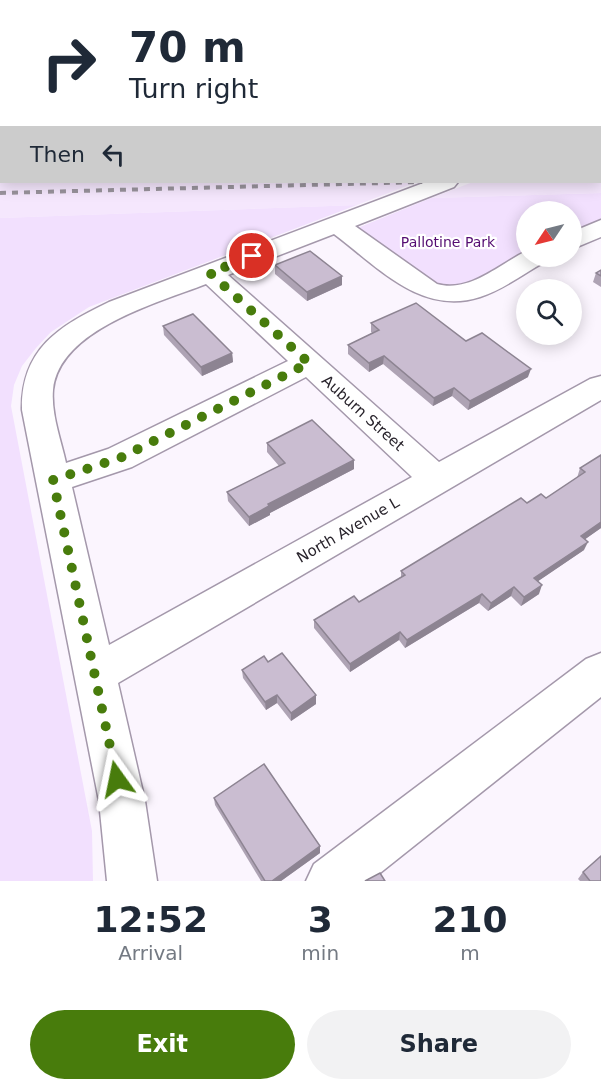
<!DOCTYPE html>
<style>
body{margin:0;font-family:"DejaVu Sans",sans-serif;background:#f2f2f3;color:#1f2937;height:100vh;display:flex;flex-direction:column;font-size:22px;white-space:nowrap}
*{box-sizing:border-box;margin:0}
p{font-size:20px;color:#747a83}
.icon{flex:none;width:33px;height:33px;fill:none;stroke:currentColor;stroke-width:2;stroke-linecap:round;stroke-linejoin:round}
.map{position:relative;height:881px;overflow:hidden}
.details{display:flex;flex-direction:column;background:#fff;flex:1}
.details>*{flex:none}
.banner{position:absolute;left:0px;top:0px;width:602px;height:183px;box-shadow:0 3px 15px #0003;background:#fff;color:#1f2937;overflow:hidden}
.needle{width:39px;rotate:235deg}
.fabs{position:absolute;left:516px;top:201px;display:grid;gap:12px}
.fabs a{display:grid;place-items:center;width:66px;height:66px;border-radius:50%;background:#fff;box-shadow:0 3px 15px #0003;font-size:30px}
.pin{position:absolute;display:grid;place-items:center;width:51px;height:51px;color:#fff;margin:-26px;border:3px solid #fff;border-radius:50%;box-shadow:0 2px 6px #0007}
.me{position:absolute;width:66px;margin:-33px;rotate:348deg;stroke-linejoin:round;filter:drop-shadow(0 0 4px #0008)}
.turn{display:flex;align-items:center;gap:21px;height:126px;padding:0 30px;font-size:27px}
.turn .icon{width:78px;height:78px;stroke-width:2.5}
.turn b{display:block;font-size:42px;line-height:51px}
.then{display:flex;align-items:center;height:57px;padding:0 30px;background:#0003;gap:12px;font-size:22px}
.eta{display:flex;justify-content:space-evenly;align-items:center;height:102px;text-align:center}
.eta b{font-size:36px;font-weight:700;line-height:42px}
.button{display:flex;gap:12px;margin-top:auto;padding:12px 30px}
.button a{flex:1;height:69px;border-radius:36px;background:#487c0c;color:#fff;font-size:24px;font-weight:700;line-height:69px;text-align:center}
.button a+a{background:#f2f2f3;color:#1f2937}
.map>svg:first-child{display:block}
</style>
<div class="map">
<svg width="601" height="881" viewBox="0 0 601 881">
<rect width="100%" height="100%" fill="#fbf5fe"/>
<!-- built -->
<g fill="#f5e7fd">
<polygon points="601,166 601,193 431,198 473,182 600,182"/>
<polygon points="0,180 2,182 417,182 357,205 0,218"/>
</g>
<!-- green -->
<g fill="#f2e0fe">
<polygon points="0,0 504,0 2,2 0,180"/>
<polygon points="601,193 601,221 572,234 572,212 526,212 526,255 444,293 355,229 431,198"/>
<polygon points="357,205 89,307 51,332 36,348 22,366 14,385 11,406 92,831 93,881 0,881 0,218"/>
</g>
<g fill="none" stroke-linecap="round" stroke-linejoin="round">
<!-- minor casing -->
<g stroke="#a498ab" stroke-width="3">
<g id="minor">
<polygon points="36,0 54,0 35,2"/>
<polygon points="509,0 529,0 508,2"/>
<polygon points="0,20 2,20 0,31"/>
<polygon points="0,64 2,65 2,77 0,76"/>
<rect x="600" y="97" width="1" height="12"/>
<path d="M426,182H458L454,187L355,226L437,284C469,293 499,265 526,251V256H549L545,262C524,273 503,290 480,297C421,316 378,267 334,234L228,275L439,462L590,379L601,376V400L118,683L145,801L157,881H107L99,801L22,410C21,349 59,326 109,302ZM206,284L288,361L108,449L66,463C61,440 51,414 53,390C59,329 158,303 206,284ZM306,377L412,477L109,645L72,487L132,467Z"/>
<polygon points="601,220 601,237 572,249 572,232"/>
<polygon points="601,653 601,697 370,881 306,881 314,864 586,659"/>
</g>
</g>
<!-- minor -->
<use href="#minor" fill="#fff" fill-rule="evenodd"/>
<!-- rail -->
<polyline stroke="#99939c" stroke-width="4" stroke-dasharray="6 6" stroke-linecap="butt" points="0,193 422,182"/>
</g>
<!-- wall -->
<g fill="#aea3b4">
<polygon points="275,265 342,285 307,301 275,274"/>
<polygon points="601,270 601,287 593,282 596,273"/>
<polygon points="371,323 466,341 528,377 468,410 452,396 433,406 383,364 369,372 348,354 348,345 372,333 371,332"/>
<polygon points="163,326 232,353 233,362 202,376 164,335"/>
<polygon points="267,443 354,469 270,513 270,515 249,526 228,501 227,492 279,466 267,452"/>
<polygon points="601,455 601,528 585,539 584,550 538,581 539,594 521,606 511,596 488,611 479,603 405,648 399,640 350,672 314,628 314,620 359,602 401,577 401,571 527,503 546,498 577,478 580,468"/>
<polygon points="268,662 316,695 316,704 291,721 277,703 266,710 243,678 242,670"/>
<polygon points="214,798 320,853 281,881 261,881 215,805"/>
<polygon points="583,872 601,881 580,881 578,879"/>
</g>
<!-- shaded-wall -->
<g fill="#8d8492">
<polygon points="342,276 342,285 307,301 307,292"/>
<polygon points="232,353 233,362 202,376 201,367"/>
<polygon points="384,356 383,364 369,372 369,363"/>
<polygon points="531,369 528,377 468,410 470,401"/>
<polygon points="454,388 452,396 433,406 434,398"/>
<polygon points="354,460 354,469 270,513 270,515 249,526 249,517 268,504"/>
<polygon points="601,522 601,528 577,545 581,536"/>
<polygon points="588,542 584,550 531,586 534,578"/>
<polygon points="542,585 539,594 521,606 524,597"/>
<polygon points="514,587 511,596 488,611 491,603"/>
<polygon points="482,594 479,603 405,648 407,640"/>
<polygon points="400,632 399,640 350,672 350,664"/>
<polygon points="277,695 277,703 266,710 265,702"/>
<polygon points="316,695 316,704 291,721 291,713"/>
<polygon points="320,846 320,853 281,881 272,881"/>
</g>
<!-- building -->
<g fill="#cabdd1" stroke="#8d8492" stroke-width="1.5">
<polygon points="310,251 342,276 307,292 275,265"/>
<polygon points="601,270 601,276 596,273"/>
<polygon points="416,303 466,341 482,333 531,369 470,401 454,388 434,398 384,356 369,363 348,345 379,330 371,323"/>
<polygon points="193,314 232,353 201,367 163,326"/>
<polygon points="312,420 354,460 268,504 269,506 249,517 227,492 285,463 267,443"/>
<polygon points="601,455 601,522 581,536 588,542 534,578 542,585 524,597 514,587 491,603 482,594 407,640 400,632 350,664 314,620 354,596 359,602 405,575 401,571 521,498 527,503 541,494 546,498 585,472 580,468"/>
<polygon points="282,653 316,695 291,713 277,695 265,702 242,670 264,656 268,662"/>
<polygon points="264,764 320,846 272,881 265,881 214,798"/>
<polygon points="601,856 601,881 590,881 583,872"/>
<polygon points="380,873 385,881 365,881"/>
</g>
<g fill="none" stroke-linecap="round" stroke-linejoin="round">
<!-- route -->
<polyline stroke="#487c0c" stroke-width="10" stroke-dasharray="0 18" points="117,779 53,480 120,458 309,363 210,273 252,256"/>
</g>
<g text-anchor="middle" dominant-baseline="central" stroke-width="4.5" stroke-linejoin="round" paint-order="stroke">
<!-- far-park labels -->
<g font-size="14" fill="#540c72" stroke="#fff">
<text x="448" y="242">Pallotine Park</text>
</g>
<!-- street labels -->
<g font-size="15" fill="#28232b" stroke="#fff">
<text transform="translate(363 413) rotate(42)">Auburn Street</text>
<text transform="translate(348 530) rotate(-30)">North Avenue L</text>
</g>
</g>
</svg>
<div class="fabs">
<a><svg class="needle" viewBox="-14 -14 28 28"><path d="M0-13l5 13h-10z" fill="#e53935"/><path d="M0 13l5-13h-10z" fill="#747a83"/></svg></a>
<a><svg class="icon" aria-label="search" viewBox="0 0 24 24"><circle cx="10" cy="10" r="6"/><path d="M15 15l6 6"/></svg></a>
</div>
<div class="pin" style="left:252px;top:256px;background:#d93025"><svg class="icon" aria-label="arrive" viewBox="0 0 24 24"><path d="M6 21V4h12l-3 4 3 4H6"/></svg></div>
<svg class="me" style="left:117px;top:779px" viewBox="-20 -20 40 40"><path d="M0-17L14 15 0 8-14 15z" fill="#487c0c" stroke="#fff" stroke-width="4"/></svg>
<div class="banner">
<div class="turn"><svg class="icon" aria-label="right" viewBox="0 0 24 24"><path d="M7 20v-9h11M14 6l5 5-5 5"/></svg><div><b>70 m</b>Turn right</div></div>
<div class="then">Then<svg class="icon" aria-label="left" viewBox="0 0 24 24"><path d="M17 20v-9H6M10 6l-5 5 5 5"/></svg></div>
</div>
</div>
<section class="details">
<div class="eta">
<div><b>12:52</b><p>Arrival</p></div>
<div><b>3</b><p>min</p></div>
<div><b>210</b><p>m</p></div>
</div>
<div class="button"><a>Exit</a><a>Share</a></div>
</section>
